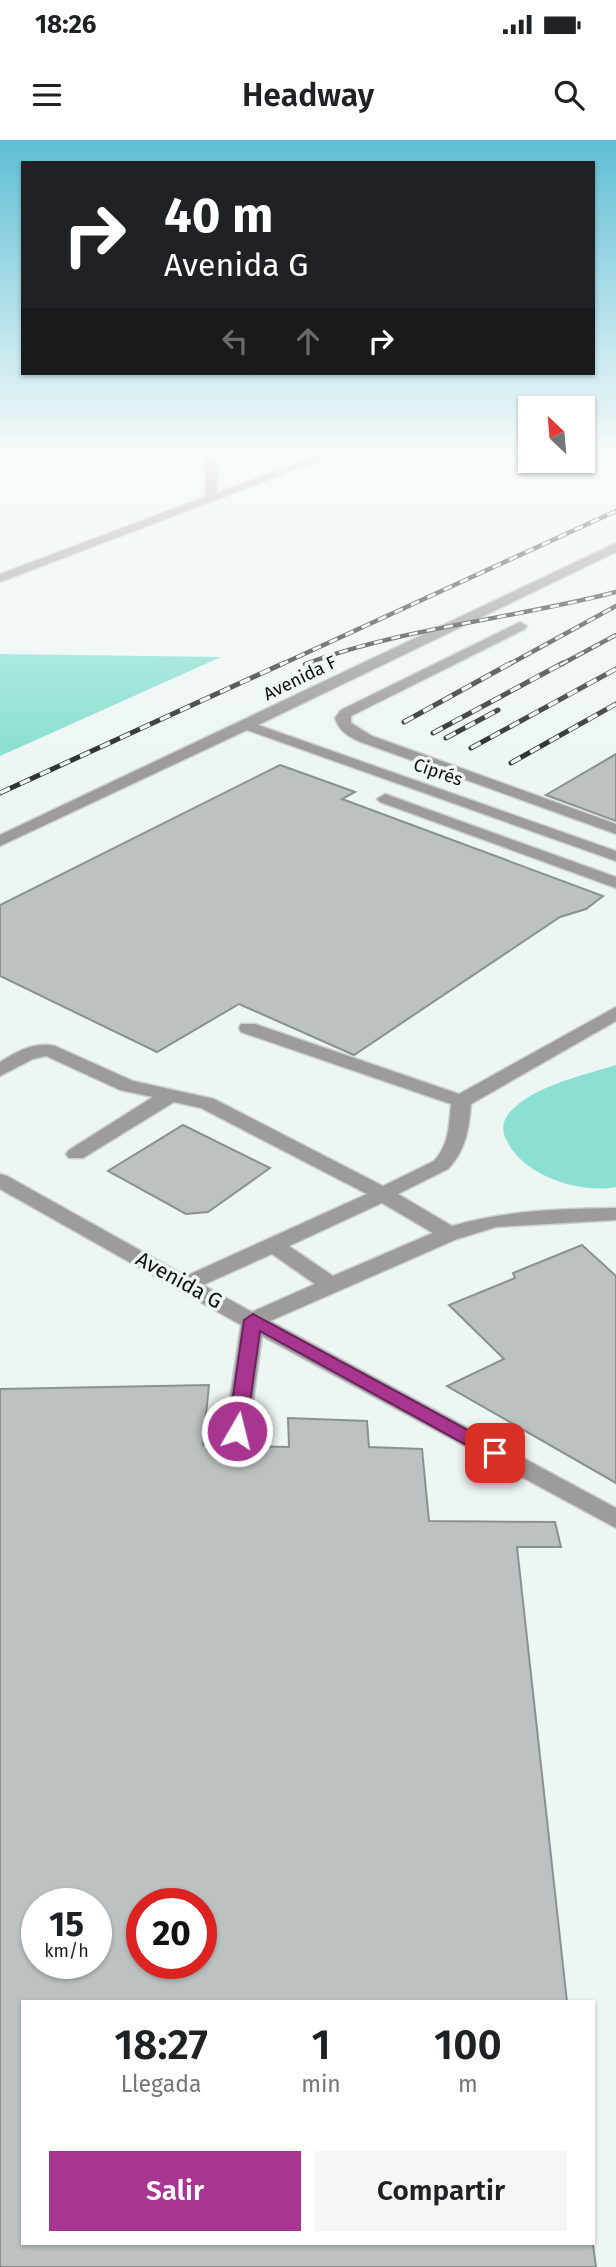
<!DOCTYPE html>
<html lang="es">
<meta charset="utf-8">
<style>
body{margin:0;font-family:"Fira Sans",sans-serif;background:#f6f6f6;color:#202124;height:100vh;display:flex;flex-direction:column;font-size:26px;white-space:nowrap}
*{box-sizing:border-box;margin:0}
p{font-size:23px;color:#757577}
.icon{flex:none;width:38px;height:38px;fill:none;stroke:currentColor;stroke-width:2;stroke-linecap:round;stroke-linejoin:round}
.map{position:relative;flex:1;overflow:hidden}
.side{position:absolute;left:21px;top:1860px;width:574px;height:245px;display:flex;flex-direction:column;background:#fff;border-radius:0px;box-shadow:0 2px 5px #0004}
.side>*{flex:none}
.banner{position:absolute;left:21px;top:21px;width:574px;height:214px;border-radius:0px;box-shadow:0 2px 5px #0004;background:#202124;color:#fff;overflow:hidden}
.needle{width:46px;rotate:334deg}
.controls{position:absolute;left:518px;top:256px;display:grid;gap:14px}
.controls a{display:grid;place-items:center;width:77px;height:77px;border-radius:0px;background:#fff;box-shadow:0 2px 5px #0004;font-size:35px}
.speed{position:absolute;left:21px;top:1748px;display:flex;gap:14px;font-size:35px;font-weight:700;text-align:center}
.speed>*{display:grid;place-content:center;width:91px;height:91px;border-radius:50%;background:#fff;box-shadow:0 2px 5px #0004;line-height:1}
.speed small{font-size:18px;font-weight:400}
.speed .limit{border:10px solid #d22;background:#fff;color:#111}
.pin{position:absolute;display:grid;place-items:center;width:60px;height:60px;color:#fff;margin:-30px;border-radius:14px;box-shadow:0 4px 10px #0006}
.me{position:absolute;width:77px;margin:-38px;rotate:8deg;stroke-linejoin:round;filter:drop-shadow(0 0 5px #0008)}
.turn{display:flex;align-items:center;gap:24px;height:147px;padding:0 28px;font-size:32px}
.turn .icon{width:91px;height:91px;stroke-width:2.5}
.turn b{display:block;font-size:49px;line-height:60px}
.lanes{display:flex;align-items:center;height:66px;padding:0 28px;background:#0003;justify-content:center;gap:35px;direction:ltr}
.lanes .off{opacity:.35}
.eta{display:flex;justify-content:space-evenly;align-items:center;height:119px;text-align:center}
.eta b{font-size:42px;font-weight:600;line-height:49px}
.cta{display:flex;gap:14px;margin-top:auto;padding:14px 28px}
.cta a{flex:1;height:80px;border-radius:0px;background:#a8358f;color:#fff;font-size:28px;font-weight:600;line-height:80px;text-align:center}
.cta a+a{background:#f6f6f6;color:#202124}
.status{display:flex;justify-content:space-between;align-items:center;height:49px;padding:0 35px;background:#fff;direction:ltr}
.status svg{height:19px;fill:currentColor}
header{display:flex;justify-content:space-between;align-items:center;height:91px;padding:0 28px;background:#fff;font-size:32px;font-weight:600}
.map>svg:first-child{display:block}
</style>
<div class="status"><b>18:26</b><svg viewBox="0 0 49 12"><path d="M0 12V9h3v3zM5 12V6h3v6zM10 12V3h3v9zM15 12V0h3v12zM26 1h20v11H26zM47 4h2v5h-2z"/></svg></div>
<header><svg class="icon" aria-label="menu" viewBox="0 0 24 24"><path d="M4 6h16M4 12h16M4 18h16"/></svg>Headway<svg class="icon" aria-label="search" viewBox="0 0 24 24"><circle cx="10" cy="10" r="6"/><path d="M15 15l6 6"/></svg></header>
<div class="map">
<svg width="616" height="2127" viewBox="0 0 616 2127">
<rect width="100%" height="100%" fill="#eef6f4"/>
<!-- green -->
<g fill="#8be0d2">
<polygon points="0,514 221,517 0,616"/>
<path d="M616,925V1047C580,1054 525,1036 508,1003C502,993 501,983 509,973C534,945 582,936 616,925Z"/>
</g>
<!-- building -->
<g fill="#bbc2c1" stroke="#8a918f" stroke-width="2" fill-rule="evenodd">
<polygon points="616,614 616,681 546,655"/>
<polygon points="280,625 355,652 342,659 603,756 586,769 560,777 354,915 239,864 157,912 0,836 0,765"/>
<polygon points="183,985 270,1028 208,1072 186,1074 108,1031"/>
<polygon points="582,1105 616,1136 616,1343 447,1246 504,1219 449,1165 515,1138 513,1133"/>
<path d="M209,1245L203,1305L289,1307L288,1278L367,1281L369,1307L422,1309L429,1381L555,1382L561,1407H517L567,1862H23V2104H593L596,2127H0V1249ZM37,1764H96V1824H37ZM142,1764H201V1824H142Z"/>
</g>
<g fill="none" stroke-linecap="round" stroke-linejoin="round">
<!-- minor casing -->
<g stroke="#cad1cf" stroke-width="3">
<g id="minor">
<polygon points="206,311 216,311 217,353 330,311 344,311 0,442 0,434 205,357"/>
<polygon points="616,403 616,412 258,585 616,711 616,721 247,590 0,706 0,695"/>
<path d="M520,482L527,486L525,489L351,576V583L372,596L616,684V694L361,602C349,597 339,591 335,578L341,570Z"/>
<polygon points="385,654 616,737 616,748 380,662 377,659"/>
<path d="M616,867V881L471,964C469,989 466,1010 448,1029L398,1054L452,1086C509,1070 557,1069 616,1068V1080L496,1087L457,1099L270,1181L616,1368V1388L262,1196L249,1291L246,1297L237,1299L228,1297L225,1291L241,1185L0,1049V1034L7,1036L186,1136L367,1054L201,968L174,962L83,1018H69L66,1014L69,1010L153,957L120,950L46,916L33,919L0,936V922C16,912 35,901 55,906L133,941L214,959L383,1046L434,1021C449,1005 449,985 451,964L241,892L239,888L241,884H255L459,954ZM382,1063L433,1093L333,1136L289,1106ZM272,1114L315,1144L252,1172L203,1145Z"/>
</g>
</g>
<!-- minor -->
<use href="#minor" fill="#9e9b9d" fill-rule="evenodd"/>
<!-- rail-far1 casing -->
<g stroke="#303433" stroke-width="4.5">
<g id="rail-far1">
<path d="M305,524C406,487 513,479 616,452"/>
<polyline points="280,525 616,371"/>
<polyline points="508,525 616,466"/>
<polyline points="560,525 616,495"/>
</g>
</g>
<!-- rail casing -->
<g stroke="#303433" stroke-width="5">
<g id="rail">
<polyline points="404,582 511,523"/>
<polyline points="433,593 563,523"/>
<polyline points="446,598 498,570"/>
<polyline points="471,608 616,529"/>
<polyline points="511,623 616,564"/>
<polyline points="0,653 284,523"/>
</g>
</g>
<!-- rail-far1 -->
<use href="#rail-far1" stroke="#eef6f4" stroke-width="2.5" stroke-dasharray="9" stroke-linecap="butt"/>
<!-- rail -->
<use href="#rail" stroke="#eef6f4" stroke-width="3.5" stroke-dasharray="11" stroke-linecap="butt"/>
</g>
<!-- sky -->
<linearGradient id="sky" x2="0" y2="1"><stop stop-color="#5fbfd6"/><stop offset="0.51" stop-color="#f7fbfa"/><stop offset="1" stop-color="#f7fbfa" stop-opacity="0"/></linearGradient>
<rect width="616" height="608" fill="url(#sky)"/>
<!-- route -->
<polygon fill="#a8358f" stroke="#6d225d" stroke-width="2" points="253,1174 501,1308 504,1313 501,1317 488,1317 260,1191 246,1291 244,1295 231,1295 228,1291 244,1180"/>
<g text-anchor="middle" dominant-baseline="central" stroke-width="7" stroke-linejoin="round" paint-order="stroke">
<!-- far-street labels -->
<g font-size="18" fill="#0d100f" stroke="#eef6f4">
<text transform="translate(300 538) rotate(-26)">Avenida F</text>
<text transform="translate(438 632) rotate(19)">Ciprés</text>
</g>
<!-- street labels -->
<g font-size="21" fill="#0d100f" stroke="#eef6f4">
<text transform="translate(179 1140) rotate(29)">Avenida G</text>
</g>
</g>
</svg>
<div class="controls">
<a><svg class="needle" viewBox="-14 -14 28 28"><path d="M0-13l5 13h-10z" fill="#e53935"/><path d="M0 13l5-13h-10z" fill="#757577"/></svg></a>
</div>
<div class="speed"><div>15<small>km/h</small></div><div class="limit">20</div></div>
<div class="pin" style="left:495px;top:1313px;background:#d93025"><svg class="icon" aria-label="arrive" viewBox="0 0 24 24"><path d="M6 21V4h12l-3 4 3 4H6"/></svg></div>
<svg class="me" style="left:237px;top:1291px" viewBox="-20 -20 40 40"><circle r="17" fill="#a8358f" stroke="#fff" stroke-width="3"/><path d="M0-11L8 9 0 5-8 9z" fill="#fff"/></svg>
<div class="banner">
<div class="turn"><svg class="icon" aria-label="right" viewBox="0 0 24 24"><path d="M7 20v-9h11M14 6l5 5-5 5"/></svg><div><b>40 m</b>Avenida G</div></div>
<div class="lanes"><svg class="icon off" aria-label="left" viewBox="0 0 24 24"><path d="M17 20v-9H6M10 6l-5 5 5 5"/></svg><svg class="icon off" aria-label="ahead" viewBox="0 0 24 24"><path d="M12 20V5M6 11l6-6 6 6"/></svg><svg class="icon" aria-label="right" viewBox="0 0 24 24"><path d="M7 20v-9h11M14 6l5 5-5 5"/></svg></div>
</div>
<section class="side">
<div class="eta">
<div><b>18:27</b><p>Llegada</p></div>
<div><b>1</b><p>min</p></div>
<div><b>100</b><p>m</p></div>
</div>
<div class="cta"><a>Salir</a><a>Compartir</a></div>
</section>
</div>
